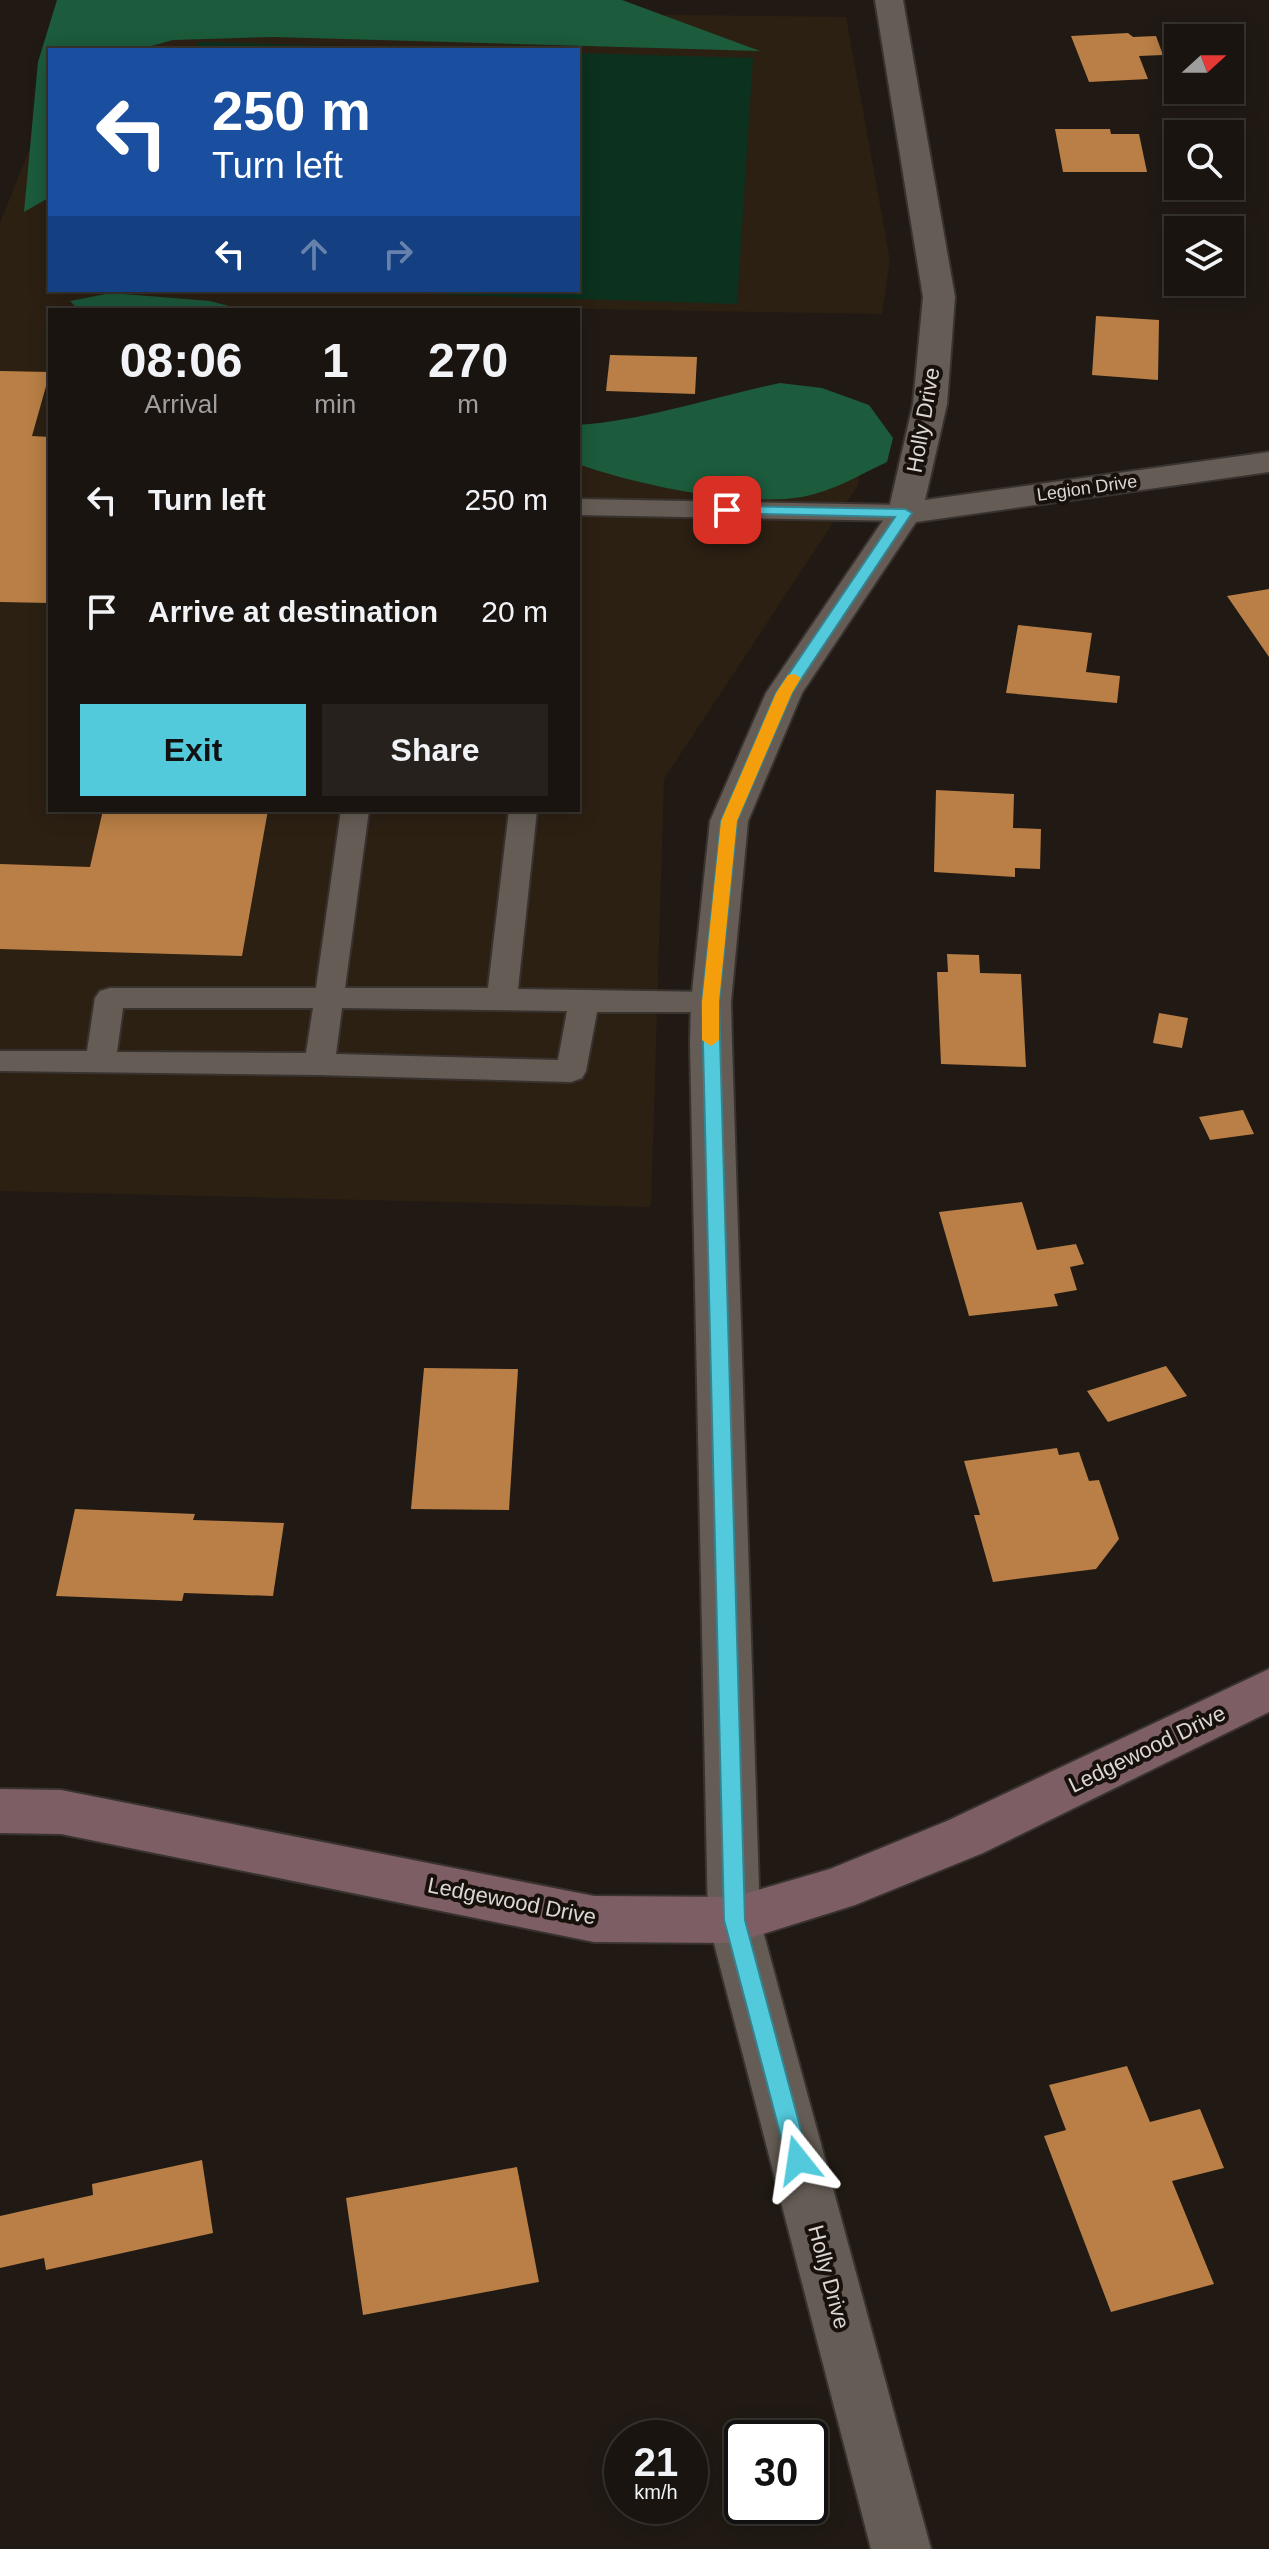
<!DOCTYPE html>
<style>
body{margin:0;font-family:Arial,sans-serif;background:#26211d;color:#f1f3f6;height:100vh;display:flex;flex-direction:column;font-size:30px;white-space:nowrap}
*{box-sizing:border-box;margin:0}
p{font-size:26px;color:#9f9e9e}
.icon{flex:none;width:44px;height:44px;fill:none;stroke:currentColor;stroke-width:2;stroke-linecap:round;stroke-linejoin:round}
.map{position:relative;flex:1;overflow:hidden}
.panel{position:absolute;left:48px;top:308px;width:532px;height:504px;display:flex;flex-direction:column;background:#19140f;border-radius:0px;box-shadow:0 4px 20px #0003,0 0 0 2px #37332f}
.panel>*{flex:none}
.hud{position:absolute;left:48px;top:48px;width:532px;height:244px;border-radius:0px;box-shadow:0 4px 20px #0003,0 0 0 2px #37332f;background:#1a4fa0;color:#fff;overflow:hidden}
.needle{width:52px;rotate:69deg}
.tools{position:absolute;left:1164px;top:24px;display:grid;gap:16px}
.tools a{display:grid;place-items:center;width:80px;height:80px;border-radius:0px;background:#19140f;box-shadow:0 4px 20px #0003,0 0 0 2px #37332f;font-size:40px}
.speed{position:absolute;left:604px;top:2420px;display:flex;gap:16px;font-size:40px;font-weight:700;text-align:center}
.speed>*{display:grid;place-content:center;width:104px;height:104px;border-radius:50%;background:#19140f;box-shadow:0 4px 20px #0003,0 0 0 2px #37332f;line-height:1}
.speed small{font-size:20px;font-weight:400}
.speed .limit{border:4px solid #111;border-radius:12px;background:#fff;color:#111}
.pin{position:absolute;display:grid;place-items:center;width:68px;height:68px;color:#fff;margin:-34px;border-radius:16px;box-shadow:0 4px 12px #0006}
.me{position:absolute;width:88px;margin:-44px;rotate:345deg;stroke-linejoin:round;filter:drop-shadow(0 0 6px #0008)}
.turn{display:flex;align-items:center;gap:28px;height:168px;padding:0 32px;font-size:36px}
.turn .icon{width:104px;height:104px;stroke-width:2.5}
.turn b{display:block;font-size:56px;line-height:68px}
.lanes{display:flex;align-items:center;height:76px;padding:0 32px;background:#0003;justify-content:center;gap:40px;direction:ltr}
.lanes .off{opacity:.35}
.eta{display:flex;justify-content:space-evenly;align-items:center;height:136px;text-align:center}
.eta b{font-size:48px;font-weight:700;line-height:56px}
.cta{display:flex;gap:16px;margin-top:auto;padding:16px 32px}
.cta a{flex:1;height:92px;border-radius:0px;background:#53cadc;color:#111;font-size:32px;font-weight:700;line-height:92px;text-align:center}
.cta a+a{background:#26211d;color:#f1f3f6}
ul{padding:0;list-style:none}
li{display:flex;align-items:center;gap:24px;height:112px;padding:0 32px}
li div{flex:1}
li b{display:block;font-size:30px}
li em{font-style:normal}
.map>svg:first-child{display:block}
</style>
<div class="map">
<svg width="1269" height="2549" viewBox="0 0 1269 2549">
<rect width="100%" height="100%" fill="#211a14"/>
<!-- education -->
<polygon fill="#2c2013" points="87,7 846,17 890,260 882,314 420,306 419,310 50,310 50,810 578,810 578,424 866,429 858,485 664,779 651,1207 0,1191 0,223 50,98 50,290 578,290 578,50 69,50"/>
<!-- green -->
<g fill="#0c311e">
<polygon points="198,42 490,50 195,50"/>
<polygon points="578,53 753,58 737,304 301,290 578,290"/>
</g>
<!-- forest -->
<g fill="#1c5b3c">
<polygon points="57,0 622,0 760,51 273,37 173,40 137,50 50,50 50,197 24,212 38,62"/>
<polygon points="111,293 210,301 244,310 79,310 70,301"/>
<path d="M780,383L822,388L869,405L893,438L887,462C859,475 834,491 802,497C740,507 637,485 578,464V425C647,420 712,397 780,383Z"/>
</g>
<!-- building -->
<g fill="#b97f46">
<polygon points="1128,33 1133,37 1156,36 1163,55 1139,56 1148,79 1089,82 1071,36"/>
<polygon points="1055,129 1110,129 1111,134 1139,134 1147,172 1063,172"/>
<polygon points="1096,316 1159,320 1158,380 1092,375"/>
<polygon points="610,355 697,357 695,394 606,391"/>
<polygon points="0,371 50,372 32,436 50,437 50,603 0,602"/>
<polygon points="1269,589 1269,657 1227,596"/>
<polygon points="1018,625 1092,633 1086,672 1120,676 1117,703 1006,693"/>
<polygon points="936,790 1014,794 1013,828 1041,829 1040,869 1015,868 1015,877 934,872"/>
<polygon points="103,810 268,810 242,956 0,949 0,864 90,867"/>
<polygon points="947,954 979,955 980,973 1021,974 1026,1067 941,1064 937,972 948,972"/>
<polygon points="1159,1013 1188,1018 1182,1048 1153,1043"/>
<polygon points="1243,1110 1254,1134 1210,1140 1199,1117"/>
<polygon points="1022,1202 1037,1250 1076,1244 1084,1264 1070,1267 1077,1290 1054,1294 1058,1306 969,1316 939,1212"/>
<polygon points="1166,1366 1187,1396 1108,1422 1087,1391"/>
<polygon points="424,1368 518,1369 509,1510 411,1509"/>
<polygon points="1057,1448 1059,1455 1079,1452 1089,1481 1099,1480 1119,1539 1096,1569 993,1582 974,1515 980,1515 964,1461"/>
<polygon points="75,1509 195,1514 193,1520 284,1523 273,1596 184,1593 182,1601 56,1596"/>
<polygon points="1127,2066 1150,2122 1200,2109 1224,2168 1172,2181 1214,2284 1111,2312 1044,2136 1066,2130 1049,2085"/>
<polygon points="202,2160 213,2233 46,2270 44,2258 0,2268 0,2216 93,2195 92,2184"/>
<polygon points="517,2167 539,2282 363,2315 346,2198"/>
</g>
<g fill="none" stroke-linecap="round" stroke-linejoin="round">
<!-- lane casing -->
<g stroke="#393330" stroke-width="4">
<g id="lane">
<polygon points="578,499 905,505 914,508 918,513 914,518 905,521 578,515"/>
<path d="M341,810H369L345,988H488L509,810H537L518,989L711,992L721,995L726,1002L721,1009L711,1012H597L586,1071L582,1078L571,1082L320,1075L0,1071V1051H87L95,998L100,991L110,988H316ZM123,1008H313L306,1053L117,1052ZM342,1008L567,1011L558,1060L336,1054Z"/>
</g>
</g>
<!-- street casing -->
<g stroke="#393330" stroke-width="4">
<polygon id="street" points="875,0 903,0 955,297 947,404 925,500 1269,452 1269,472 916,522 802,693 748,821 731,1002 732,1044 760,1920 931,2549 871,2549 708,1920 690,1044 691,1002 710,821 766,693 888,513 913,404 923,297"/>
</g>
<!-- secondary casing -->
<g stroke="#393330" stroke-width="4">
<polygon id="secondary" points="1269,1669 1269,1712 983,1853 855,1905 734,1943 594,1942 61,1834 0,1833 0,1789 61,1790 594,1896 734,1897 830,1869 947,1821"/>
</g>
<!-- lane -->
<use href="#lane" fill="#655d55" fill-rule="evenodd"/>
<!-- street -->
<use href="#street" fill="#655d55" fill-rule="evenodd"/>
<!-- secondary -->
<use href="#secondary" fill="#7e5e65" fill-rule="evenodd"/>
</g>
<!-- route -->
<polygon fill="#53cadc" stroke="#36838f" stroke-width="2" points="727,506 905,509 912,513 792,693 737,821 719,1002 745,1920 809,2160 806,2167 798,2170 790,2167 787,2160 724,1920 702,1002 721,821 776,693 895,517 722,513 722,507"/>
<!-- slow -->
<polygon fill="#f59e0b" points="794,674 801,678 792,693 737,821 719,1002 719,1040 711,1046 702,1040 702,1002 721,821 776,693 788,675"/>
<g text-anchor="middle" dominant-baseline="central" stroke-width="8" stroke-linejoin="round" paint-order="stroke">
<!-- far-street labels -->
<g font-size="18" fill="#dcd7d3" stroke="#18110b">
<text transform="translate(1087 488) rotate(-8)">Legion Drive</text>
</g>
<!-- street labels -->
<g font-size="22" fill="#dcd7d3" stroke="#18110b">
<text transform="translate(923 420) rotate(-80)">Holly Drive</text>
<text transform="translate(1147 1749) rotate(-26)">Ledgewood Drive</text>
<text transform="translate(512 1901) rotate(11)">Ledgewood Drive</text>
<text transform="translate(829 2277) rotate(75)">Holly Drive</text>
</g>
</g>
</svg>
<div class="tools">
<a><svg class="needle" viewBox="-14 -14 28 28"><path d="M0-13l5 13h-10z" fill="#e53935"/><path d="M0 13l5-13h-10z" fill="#9f9e9e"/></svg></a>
<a><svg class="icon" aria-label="search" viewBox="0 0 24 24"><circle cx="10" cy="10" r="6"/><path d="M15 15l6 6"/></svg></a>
<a><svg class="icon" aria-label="layers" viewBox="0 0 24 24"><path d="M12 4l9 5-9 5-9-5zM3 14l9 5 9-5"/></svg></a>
</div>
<div class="speed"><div>21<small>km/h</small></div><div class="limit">30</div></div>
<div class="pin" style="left:727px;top:510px;background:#d93025"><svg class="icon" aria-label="arrive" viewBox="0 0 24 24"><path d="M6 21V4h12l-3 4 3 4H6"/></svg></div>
<svg class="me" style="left:798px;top:2160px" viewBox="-20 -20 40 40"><path d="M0-17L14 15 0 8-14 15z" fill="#53cadc" stroke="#fff" stroke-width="4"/></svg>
<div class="hud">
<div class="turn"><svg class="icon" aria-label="left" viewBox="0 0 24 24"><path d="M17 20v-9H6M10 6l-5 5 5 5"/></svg><div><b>250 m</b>Turn left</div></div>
<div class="lanes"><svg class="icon" aria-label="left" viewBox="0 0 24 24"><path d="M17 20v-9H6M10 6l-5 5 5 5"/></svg><svg class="icon off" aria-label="ahead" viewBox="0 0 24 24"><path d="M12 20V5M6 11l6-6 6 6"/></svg><svg class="icon off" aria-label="right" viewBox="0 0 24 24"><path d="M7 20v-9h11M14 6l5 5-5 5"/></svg></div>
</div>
<section class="panel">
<div class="eta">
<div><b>08:06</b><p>Arrival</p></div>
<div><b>1</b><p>min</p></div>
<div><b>270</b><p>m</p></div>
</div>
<ul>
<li><svg class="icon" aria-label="left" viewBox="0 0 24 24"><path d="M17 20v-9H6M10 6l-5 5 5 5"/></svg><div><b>Turn left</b></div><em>250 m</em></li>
<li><svg class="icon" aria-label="arrive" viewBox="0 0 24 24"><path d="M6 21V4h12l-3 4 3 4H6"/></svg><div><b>Arrive at destination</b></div><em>20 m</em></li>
</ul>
<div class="cta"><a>Exit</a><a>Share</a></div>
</section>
</div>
